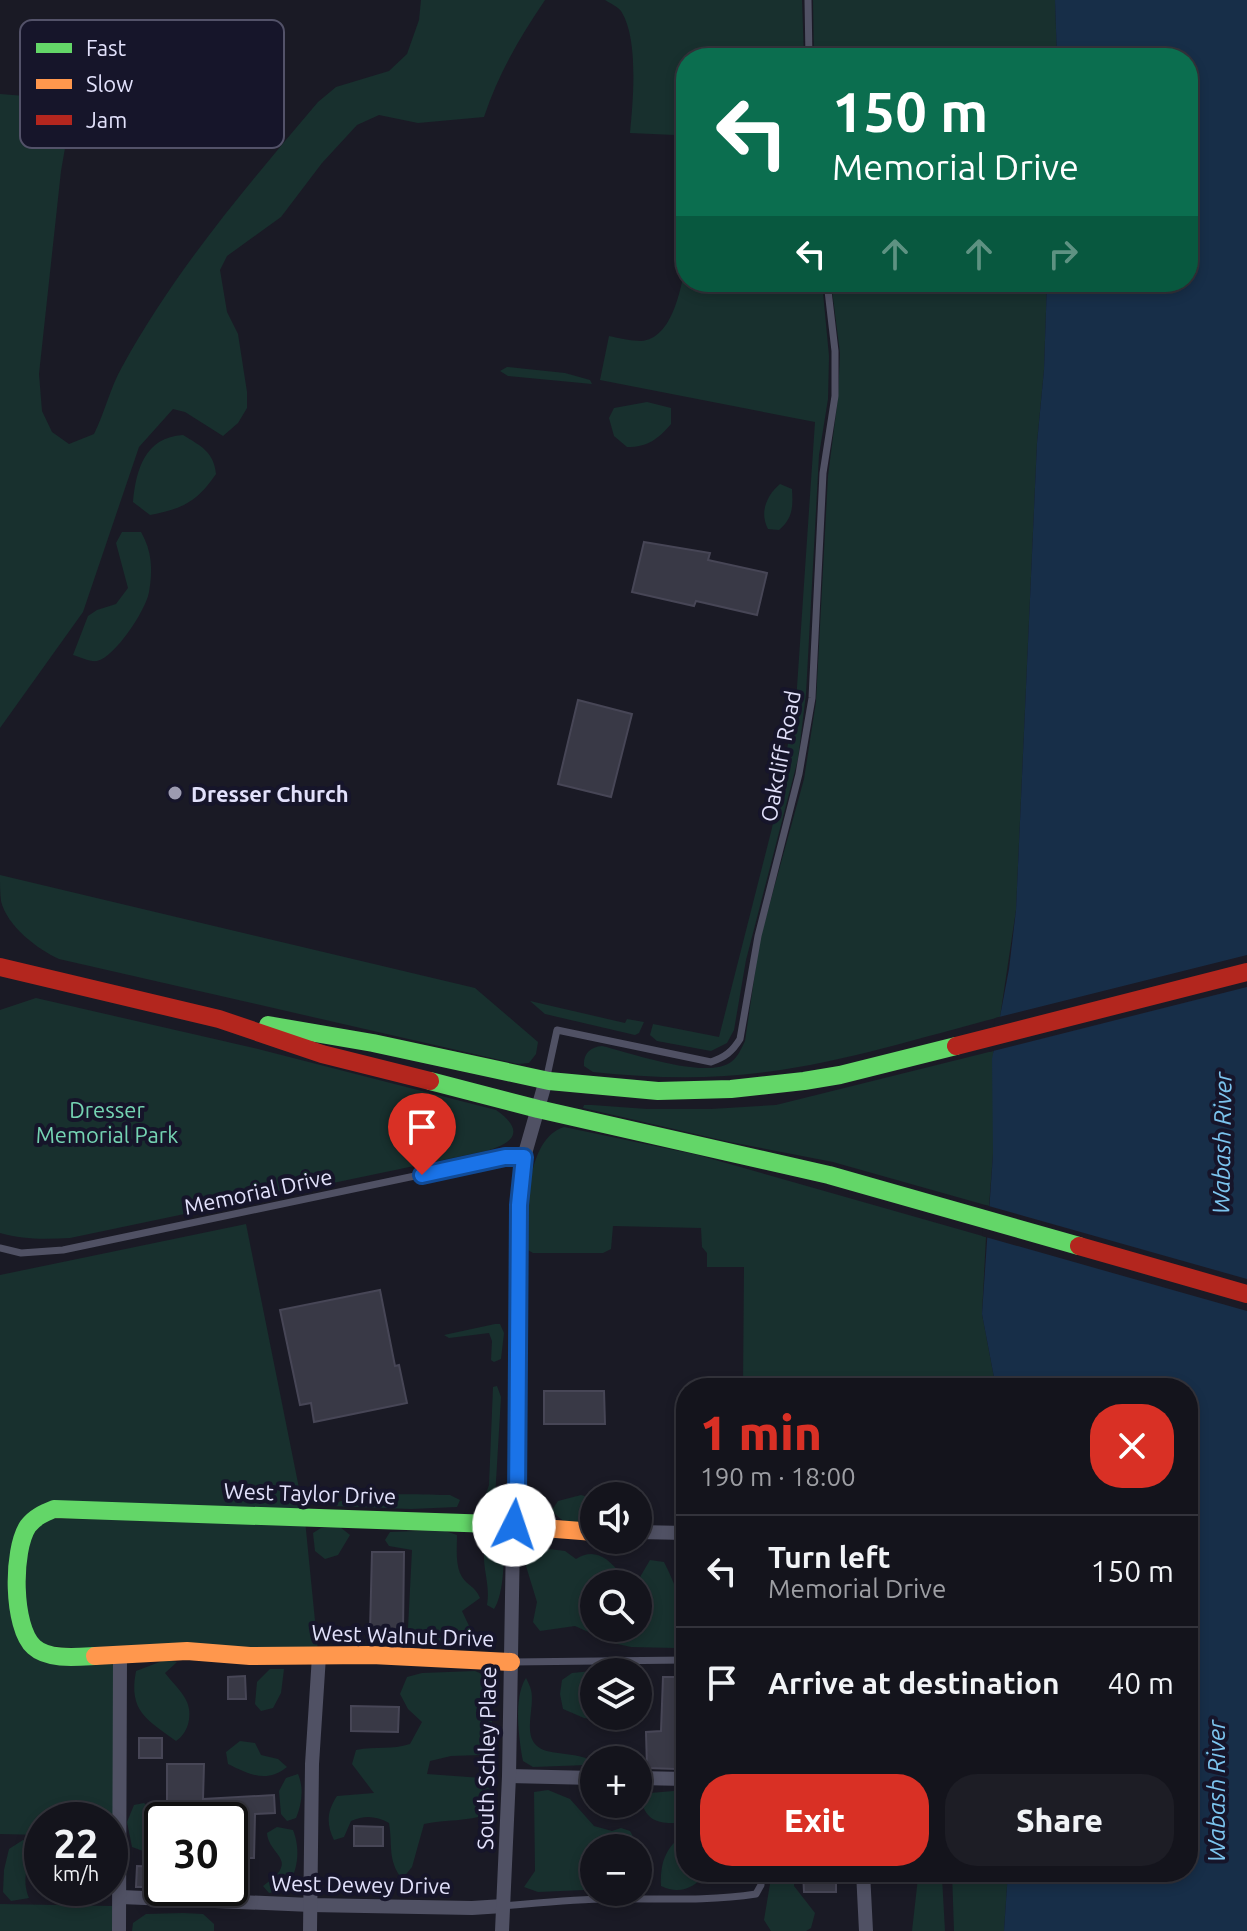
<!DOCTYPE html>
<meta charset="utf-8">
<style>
body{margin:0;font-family:Ubuntu,sans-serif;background:#1d1d25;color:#f1f3f6;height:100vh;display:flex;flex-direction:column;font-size:30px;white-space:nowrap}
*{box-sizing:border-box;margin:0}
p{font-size:26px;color:#9d9ea3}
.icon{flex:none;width:44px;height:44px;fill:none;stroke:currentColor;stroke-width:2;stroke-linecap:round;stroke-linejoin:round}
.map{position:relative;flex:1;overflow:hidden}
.panel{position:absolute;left:676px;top:1378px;width:522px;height:504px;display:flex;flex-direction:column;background:#14141c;border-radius:32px;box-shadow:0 4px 12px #0003,0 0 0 2px #33333b}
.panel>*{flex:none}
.top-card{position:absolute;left:676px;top:48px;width:522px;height:244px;border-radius:32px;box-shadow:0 4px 12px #0003,0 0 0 2px #33333b;background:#0b6e4f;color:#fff;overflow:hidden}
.buttons{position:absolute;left:580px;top:1482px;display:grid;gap:16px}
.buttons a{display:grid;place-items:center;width:72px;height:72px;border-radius:50%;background:#14141c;box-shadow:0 4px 12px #0003,0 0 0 2px #33333b;font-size:40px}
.speed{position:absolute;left:24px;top:1802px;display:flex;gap:16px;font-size:40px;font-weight:700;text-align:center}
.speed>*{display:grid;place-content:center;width:104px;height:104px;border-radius:50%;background:#14141c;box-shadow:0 4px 12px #0003,0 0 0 2px #33333b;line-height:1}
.speed small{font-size:20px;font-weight:400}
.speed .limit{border:4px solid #111;border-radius:12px;background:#fff;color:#111}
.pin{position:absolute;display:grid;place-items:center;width:68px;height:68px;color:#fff;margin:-82px -34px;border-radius:50% 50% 50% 0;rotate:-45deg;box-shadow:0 0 8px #0007}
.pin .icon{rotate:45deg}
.me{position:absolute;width:88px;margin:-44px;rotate:4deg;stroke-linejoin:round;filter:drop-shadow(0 0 6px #0008)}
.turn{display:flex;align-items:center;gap:28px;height:168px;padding:0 24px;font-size:36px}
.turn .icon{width:104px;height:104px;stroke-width:2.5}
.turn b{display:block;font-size:56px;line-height:68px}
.lanes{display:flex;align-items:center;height:76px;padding:0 24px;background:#0003;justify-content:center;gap:40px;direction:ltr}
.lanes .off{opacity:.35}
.round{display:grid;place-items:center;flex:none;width:84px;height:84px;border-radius:32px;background:#1d1d25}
.head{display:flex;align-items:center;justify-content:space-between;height:136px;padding:0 24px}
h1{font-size:48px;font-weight:800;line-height:60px;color:#d93025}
.action{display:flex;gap:16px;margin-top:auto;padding:16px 24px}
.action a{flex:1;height:92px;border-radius:32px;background:#d93025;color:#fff;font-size:32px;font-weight:800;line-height:92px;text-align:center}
.action a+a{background:#1d1d25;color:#f1f3f6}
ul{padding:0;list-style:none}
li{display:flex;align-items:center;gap:24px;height:112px;padding:0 24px;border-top:2px solid #33333b}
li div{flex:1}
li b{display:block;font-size:30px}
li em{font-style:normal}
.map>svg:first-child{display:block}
</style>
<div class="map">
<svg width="1247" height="1931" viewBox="0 0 1247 1931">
<rect width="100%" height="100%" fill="#1a1a25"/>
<!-- green -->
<g fill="#18302e">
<path d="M421,0H545C520,37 498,74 484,117L418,123L379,115L357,125L322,163L281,217L227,256L220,270L227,312L238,334L247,392V408L238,423L223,436L185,412L173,409L139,447L83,612L0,728V94L38,97L58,103L66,113L68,131L61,171L39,374L42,411L52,432L69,444L94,434C105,412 110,388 122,367C175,270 247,186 318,102L336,87L389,71L407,54L419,20Z"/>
<path d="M605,0H802L804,58H686V150L675,135L630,133C633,101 639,39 621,11C618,7 610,3 605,0Z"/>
<polygon points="813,0 1055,0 1057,58 814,58"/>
<path d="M686,263V282H822L829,356L828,399L819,455L806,694L798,759L746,960L734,1030L727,1043L711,1051L657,1041L650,1035L653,1024L719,1037L772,828L796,702L815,422L600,380L609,336C619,338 631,341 641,341C673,339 681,287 686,263Z"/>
<path d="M831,282H1047L1044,370L1037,443L1016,910L1000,1017C922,1037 845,1062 766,1072C708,1080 650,1078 593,1072L584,1066C583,1054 590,1047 602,1046C631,1053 707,1080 731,1062C738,1057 741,1049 745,1041L760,939L804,779L816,702L828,476L838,398L840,353Z"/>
<polygon points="507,367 565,373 590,380 592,384 508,376 500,371"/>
<path d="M647,402L671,408V424C658,439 648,447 627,447L614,436L609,418L614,408Z"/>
<path d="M183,435C201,446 214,452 216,474C197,502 182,509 150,515L133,502C136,470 145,437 183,435Z"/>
<path d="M780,484L792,489C793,507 793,518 779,530L768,529C759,512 767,495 780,484Z"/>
<path d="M122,532H141C152,551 153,570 149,592C146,610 115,657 97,661C90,662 80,657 73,655L88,616L97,610L116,604L128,588L116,543Z"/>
<path d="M0,875L475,988L538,1042L536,1054L529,1063L518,1064L59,959C37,949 7,926 1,901C0,893 0,883 0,875Z"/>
<path d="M36,998L258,1049L496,1110C525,1130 515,1143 486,1151L70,1238C46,1239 24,1240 0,1233V1010Z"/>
<polygon points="530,1001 625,1023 627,1019 644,1022 639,1033 635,1035 545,1014"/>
<polygon points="993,1051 993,1154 989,1206 833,1162 730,1142 583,1108 584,1105 592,1105 647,1109 711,1109 776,1105"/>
<path d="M564,1127L698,1155L986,1237L982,1314L996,1388H743L744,1267H707V1253L702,1247L701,1228L613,1226L611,1249L603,1253H533L526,1249C526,1216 525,1139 564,1127Z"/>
<polygon points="246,1224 304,1513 58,1505 24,1523 21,1640 116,1661 113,1837 110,1837 110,1820 42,1820 42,1835 0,1834 0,1275"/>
<polygon points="495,1324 500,1324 504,1333 501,1359 494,1362 491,1360 492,1341 489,1333 449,1338 444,1335"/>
<polygon points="497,1386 501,1397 495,1498 482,1509 478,1503 486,1494 489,1485 493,1387"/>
<path d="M450,1495L460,1500L457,1507L411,1509L331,1506C354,1490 421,1495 450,1495Z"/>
<path d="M581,1495L594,1499V1518C577,1524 563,1526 552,1510L558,1501Z"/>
<polygon points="44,1519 305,1520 318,1651 100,1650 39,1645 24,1610 27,1542"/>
<polygon points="340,1527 350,1535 338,1555 325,1559 315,1551 313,1533 321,1528"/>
<path d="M442,1530L457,1535C457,1547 455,1566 462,1577C468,1586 475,1586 480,1598L462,1611L470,1628L467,1640L449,1647H402L408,1628L412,1550L389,1546L385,1540L390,1532Z"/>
<path d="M491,1534L501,1535C506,1551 504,1595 494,1609L487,1605C492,1580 475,1555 491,1534Z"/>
<path d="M541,1548L565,1551L576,1559C594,1547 608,1558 620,1573V1584H594V1628H638L636,1584L650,1560L664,1562C677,1587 686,1615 686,1644L676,1648L631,1647L613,1643L575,1626L540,1631L533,1622L537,1602L526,1566L528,1556Z"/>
<path d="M165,1660L177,1662L165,1673C171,1681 181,1690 186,1700C193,1713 189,1733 176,1741C148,1720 128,1712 136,1671Z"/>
<polygon points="622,1668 634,1672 594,1672 594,1716 613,1716 606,1721 584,1718 563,1709 560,1694 562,1680 572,1673"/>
<polygon points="270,1669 284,1669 281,1693 273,1708 261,1711 255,1704 257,1682"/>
<path d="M475,1671L489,1677L494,1694L491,1737L480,1755L451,1756L430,1761L427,1774L482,1778L492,1786L488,1814C467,1822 446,1819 424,1824L412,1867L402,1879C387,1859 393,1846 389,1823C376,1816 365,1815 351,1821L344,1837L334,1840C326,1824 327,1811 337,1796L374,1793L352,1764L356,1750C376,1746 392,1750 410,1744L422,1722L408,1709L400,1694L407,1677L422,1673Z"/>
<path d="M526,1678C528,1682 530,1686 531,1690C536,1709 518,1743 547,1751C562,1755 576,1753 590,1760L587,1765L533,1767L523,1761C519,1740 513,1697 526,1678Z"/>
<path d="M240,1741L255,1743L261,1755L278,1759L287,1767C267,1783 250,1775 228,1764L226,1752Z"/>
<path d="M298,1774C304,1788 302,1804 296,1818L287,1821L281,1814L279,1791L286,1778Z"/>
<polygon points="548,1790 570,1799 594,1826 612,1831 621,1828 630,1831 644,1858 638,1883 638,1848 594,1848 594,1879 584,1890 538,1892 524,1887 535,1871 534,1792"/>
<path d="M686,1790V1822C664,1824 649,1825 641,1802L650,1793Z"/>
<path d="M144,1803C159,1817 158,1829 152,1848L143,1851L132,1847L127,1822L134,1805Z"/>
<path d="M277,1827L293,1830C301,1850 298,1873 285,1890L269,1893L263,1886C302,1859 269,1857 267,1833Z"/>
<path d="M686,1833V1872L706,1874C694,1888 679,1895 661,1886C660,1862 666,1846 686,1833Z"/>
<path d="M23,1840L37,1844C28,1863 21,1878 29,1898L11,1901L3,1892L4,1870L9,1849Z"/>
<polygon points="772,1872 794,1872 794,1886 815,1913 811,1928 806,1931 771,1931 764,1920"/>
<polygon points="928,1872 942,1877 945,1931 912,1931 918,1878"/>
<polygon points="952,1872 1008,1872 1004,1931 954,1931"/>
<polygon points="0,1904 113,1906 112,1931 0,1931"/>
<polygon points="183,1913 203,1914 214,1924 214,1931 132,1931 133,1923 146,1914"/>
</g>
<!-- water -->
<polygon fill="#172e48" points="1055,0 1247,0 1247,1931 1004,1931 1008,1872 1188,1872 1188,1388 996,1388 982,1314 993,1154 992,1059 1009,969 1016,910 1037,443 1044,370 1047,282 1188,282 1188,58 1057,58"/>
<!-- pier -->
<g fill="#1a1a25">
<polygon points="1247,955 1247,987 989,1052 995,1018"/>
<polygon points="985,1205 1247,1279 1247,1311 982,1236"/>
</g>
<!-- building -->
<g fill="#393946" stroke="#474656" stroke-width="2">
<polygon points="644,542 710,553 708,560 767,573 757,615 696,601 694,606 632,592"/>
<polygon points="578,700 632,714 611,797 558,784"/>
<polygon points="380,1290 395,1366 399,1365 407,1403 314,1422 311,1403 300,1405 280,1310"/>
<polygon points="544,1391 604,1391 605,1424 544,1424"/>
<polygon points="372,1552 404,1552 403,1632 370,1632"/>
<polygon points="245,1676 246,1699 228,1699 228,1677"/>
<polygon points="663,1677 686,1677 686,1717 675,1717 676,1769 647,1768 646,1732 661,1731"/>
<polygon points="351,1706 399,1707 398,1732 351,1731"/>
<rect x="139" y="1738" width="23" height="20"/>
<polygon points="167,1764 204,1764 203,1799 274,1795 275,1813 255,1814 254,1858 230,1858 230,1816 167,1816"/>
<polygon points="354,1826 383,1827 383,1846 354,1846"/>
<polygon points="137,1866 162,1867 162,1887 136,1887"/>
<polygon points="803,1872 836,1872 836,1892 804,1892"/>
</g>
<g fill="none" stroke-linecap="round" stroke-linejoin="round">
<!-- lane -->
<g stroke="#505164" stroke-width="7">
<polyline points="808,0 809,58"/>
<path d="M547,1076L557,1030L711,1062C725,1057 732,1052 740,1039L758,936L799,774L812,698L823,473L835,396V351L827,282"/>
<polyline points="0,1248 21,1253 63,1250 505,1157 523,1157"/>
<polyline points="512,1662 686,1660"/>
<path d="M503,1906C536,1903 569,1900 602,1899C654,1898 705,1902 756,1894L761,1885V1872"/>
</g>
<!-- street -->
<g stroke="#505164" stroke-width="14">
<polyline points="638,1532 686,1533"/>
<polyline points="509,1776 594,1778"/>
<polyline points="638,1778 686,1779"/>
<polyline points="863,1872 866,1931"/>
<polyline points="121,1897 311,1905 472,1908 503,1906"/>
<polyline points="119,1931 120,1655"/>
<polyline points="310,1931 312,1764 319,1656"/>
<polyline points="502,1931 509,1776 513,1537 517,1502 519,1205 524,1157 546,1080"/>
</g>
<!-- fast -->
<g stroke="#63d668" stroke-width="18">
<polyline points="268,1025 373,1043 549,1081 658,1091 731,1089 804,1081 840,1075 956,1046"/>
<polyline points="430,1081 538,1109 829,1175 1079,1246"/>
<path d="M95,1656C77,1657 48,1660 34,1647C12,1627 12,1550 28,1526C35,1517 44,1513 54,1509L493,1524"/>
</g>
<!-- slow -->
<g stroke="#ff974d" stroke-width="18">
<polyline points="493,1524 594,1532"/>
<polyline points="95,1656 187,1651 250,1656 372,1655 511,1662"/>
</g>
<!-- jam -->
<g stroke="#b3261e" stroke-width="18">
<polyline points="0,967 219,1019 322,1054 430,1081"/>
<polyline points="956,1046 1247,972"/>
<polyline points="1079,1246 1247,1294"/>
</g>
</g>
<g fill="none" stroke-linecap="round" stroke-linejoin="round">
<!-- route casing -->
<g stroke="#114b97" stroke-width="20">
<polyline id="route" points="422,1175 505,1157 524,1157 519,1205 517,1502 514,1525"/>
</g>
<!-- route -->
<use href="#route" stroke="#1a73e8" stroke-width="14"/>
</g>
<!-- markers -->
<circle fill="#9c9bb0" stroke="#16152a" stroke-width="3" cx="175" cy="793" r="8"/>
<g text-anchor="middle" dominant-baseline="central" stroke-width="8" stroke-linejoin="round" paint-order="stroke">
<!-- street labels -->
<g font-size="22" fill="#e2e1fb" stroke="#16152a">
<text transform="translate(780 756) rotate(-79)">Oakcliff Road</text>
<text transform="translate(258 1191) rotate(-12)">Memorial Drive</text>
<text transform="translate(310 1493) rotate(2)">West Taylor Drive</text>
<text transform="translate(403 1635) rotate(2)">West Walnut Drive</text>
<text transform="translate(486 1758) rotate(-89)">South Schley Place</text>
<text transform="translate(361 1884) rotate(1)">West Dewey Drive</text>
</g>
<!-- poi labels -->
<g font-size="22" font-weight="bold" fill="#e2e1fb" stroke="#16152a" text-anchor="start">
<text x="191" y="793">Dresser Church</text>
</g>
<!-- park labels -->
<g font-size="22" fill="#75d4b3" stroke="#16152a">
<text x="107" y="1109">Dresser<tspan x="107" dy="25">Memorial Park</tspan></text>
</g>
<!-- water labels -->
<g font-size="24" font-style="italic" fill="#7cc4ee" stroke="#16152a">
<text transform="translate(1222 1143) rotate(-89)">Wabash River</text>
<text transform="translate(1216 1791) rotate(-90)">Wabash River</text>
</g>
</g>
<!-- legend -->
<rect x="20" y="20" width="264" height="128" rx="12" fill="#16152a" stroke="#535269" stroke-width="2"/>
<rect x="36" y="43" width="36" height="10" fill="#63d668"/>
<rect x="36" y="79" width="36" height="10" fill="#ff974d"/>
<rect x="36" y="115" width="36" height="10" fill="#b3261e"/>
<g font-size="22" fill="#e2e1fb">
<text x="86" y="56">Fast</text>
<text x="86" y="92">Slow</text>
<text x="86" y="128">Jam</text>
</g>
</svg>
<div class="buttons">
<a><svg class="icon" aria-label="sound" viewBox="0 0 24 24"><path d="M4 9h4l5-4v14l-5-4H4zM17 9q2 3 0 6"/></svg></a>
<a><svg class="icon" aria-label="search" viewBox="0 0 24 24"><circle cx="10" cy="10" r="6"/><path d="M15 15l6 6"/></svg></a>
<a><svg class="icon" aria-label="layers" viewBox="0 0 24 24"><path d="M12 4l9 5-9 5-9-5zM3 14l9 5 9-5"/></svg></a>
<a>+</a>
<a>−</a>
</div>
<div class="speed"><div>22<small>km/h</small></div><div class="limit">30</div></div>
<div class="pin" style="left:422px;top:1175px;background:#d93025"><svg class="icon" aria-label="arrive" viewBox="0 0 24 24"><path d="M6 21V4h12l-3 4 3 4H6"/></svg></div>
<svg class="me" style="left:514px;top:1525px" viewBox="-20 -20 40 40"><circle r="19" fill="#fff"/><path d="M0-13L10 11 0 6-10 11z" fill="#1a73e8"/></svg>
<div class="top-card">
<div class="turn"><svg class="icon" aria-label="left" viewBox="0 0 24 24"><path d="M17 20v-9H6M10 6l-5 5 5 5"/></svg><div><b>150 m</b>Memorial Drive</div></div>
<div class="lanes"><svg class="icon" aria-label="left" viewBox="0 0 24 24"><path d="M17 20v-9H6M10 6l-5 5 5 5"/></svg><svg class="icon off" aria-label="ahead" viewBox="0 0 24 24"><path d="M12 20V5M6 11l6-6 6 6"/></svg><svg class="icon off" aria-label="ahead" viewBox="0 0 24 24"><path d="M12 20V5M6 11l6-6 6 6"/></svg><svg class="icon off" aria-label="right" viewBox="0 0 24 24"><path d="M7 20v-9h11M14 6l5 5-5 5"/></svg></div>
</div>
<section class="panel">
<div class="head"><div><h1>1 min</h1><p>190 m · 18:00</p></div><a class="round" style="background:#d93025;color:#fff"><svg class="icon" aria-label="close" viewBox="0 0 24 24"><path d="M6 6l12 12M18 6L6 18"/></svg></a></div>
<ul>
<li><svg class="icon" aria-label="left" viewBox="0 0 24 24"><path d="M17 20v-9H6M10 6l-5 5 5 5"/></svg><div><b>Turn left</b><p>Memorial Drive</p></div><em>150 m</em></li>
<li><svg class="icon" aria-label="arrive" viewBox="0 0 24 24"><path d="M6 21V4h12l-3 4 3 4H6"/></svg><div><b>Arrive at destination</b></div><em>40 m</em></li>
</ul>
<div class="action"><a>Exit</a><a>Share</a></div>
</section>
</div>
